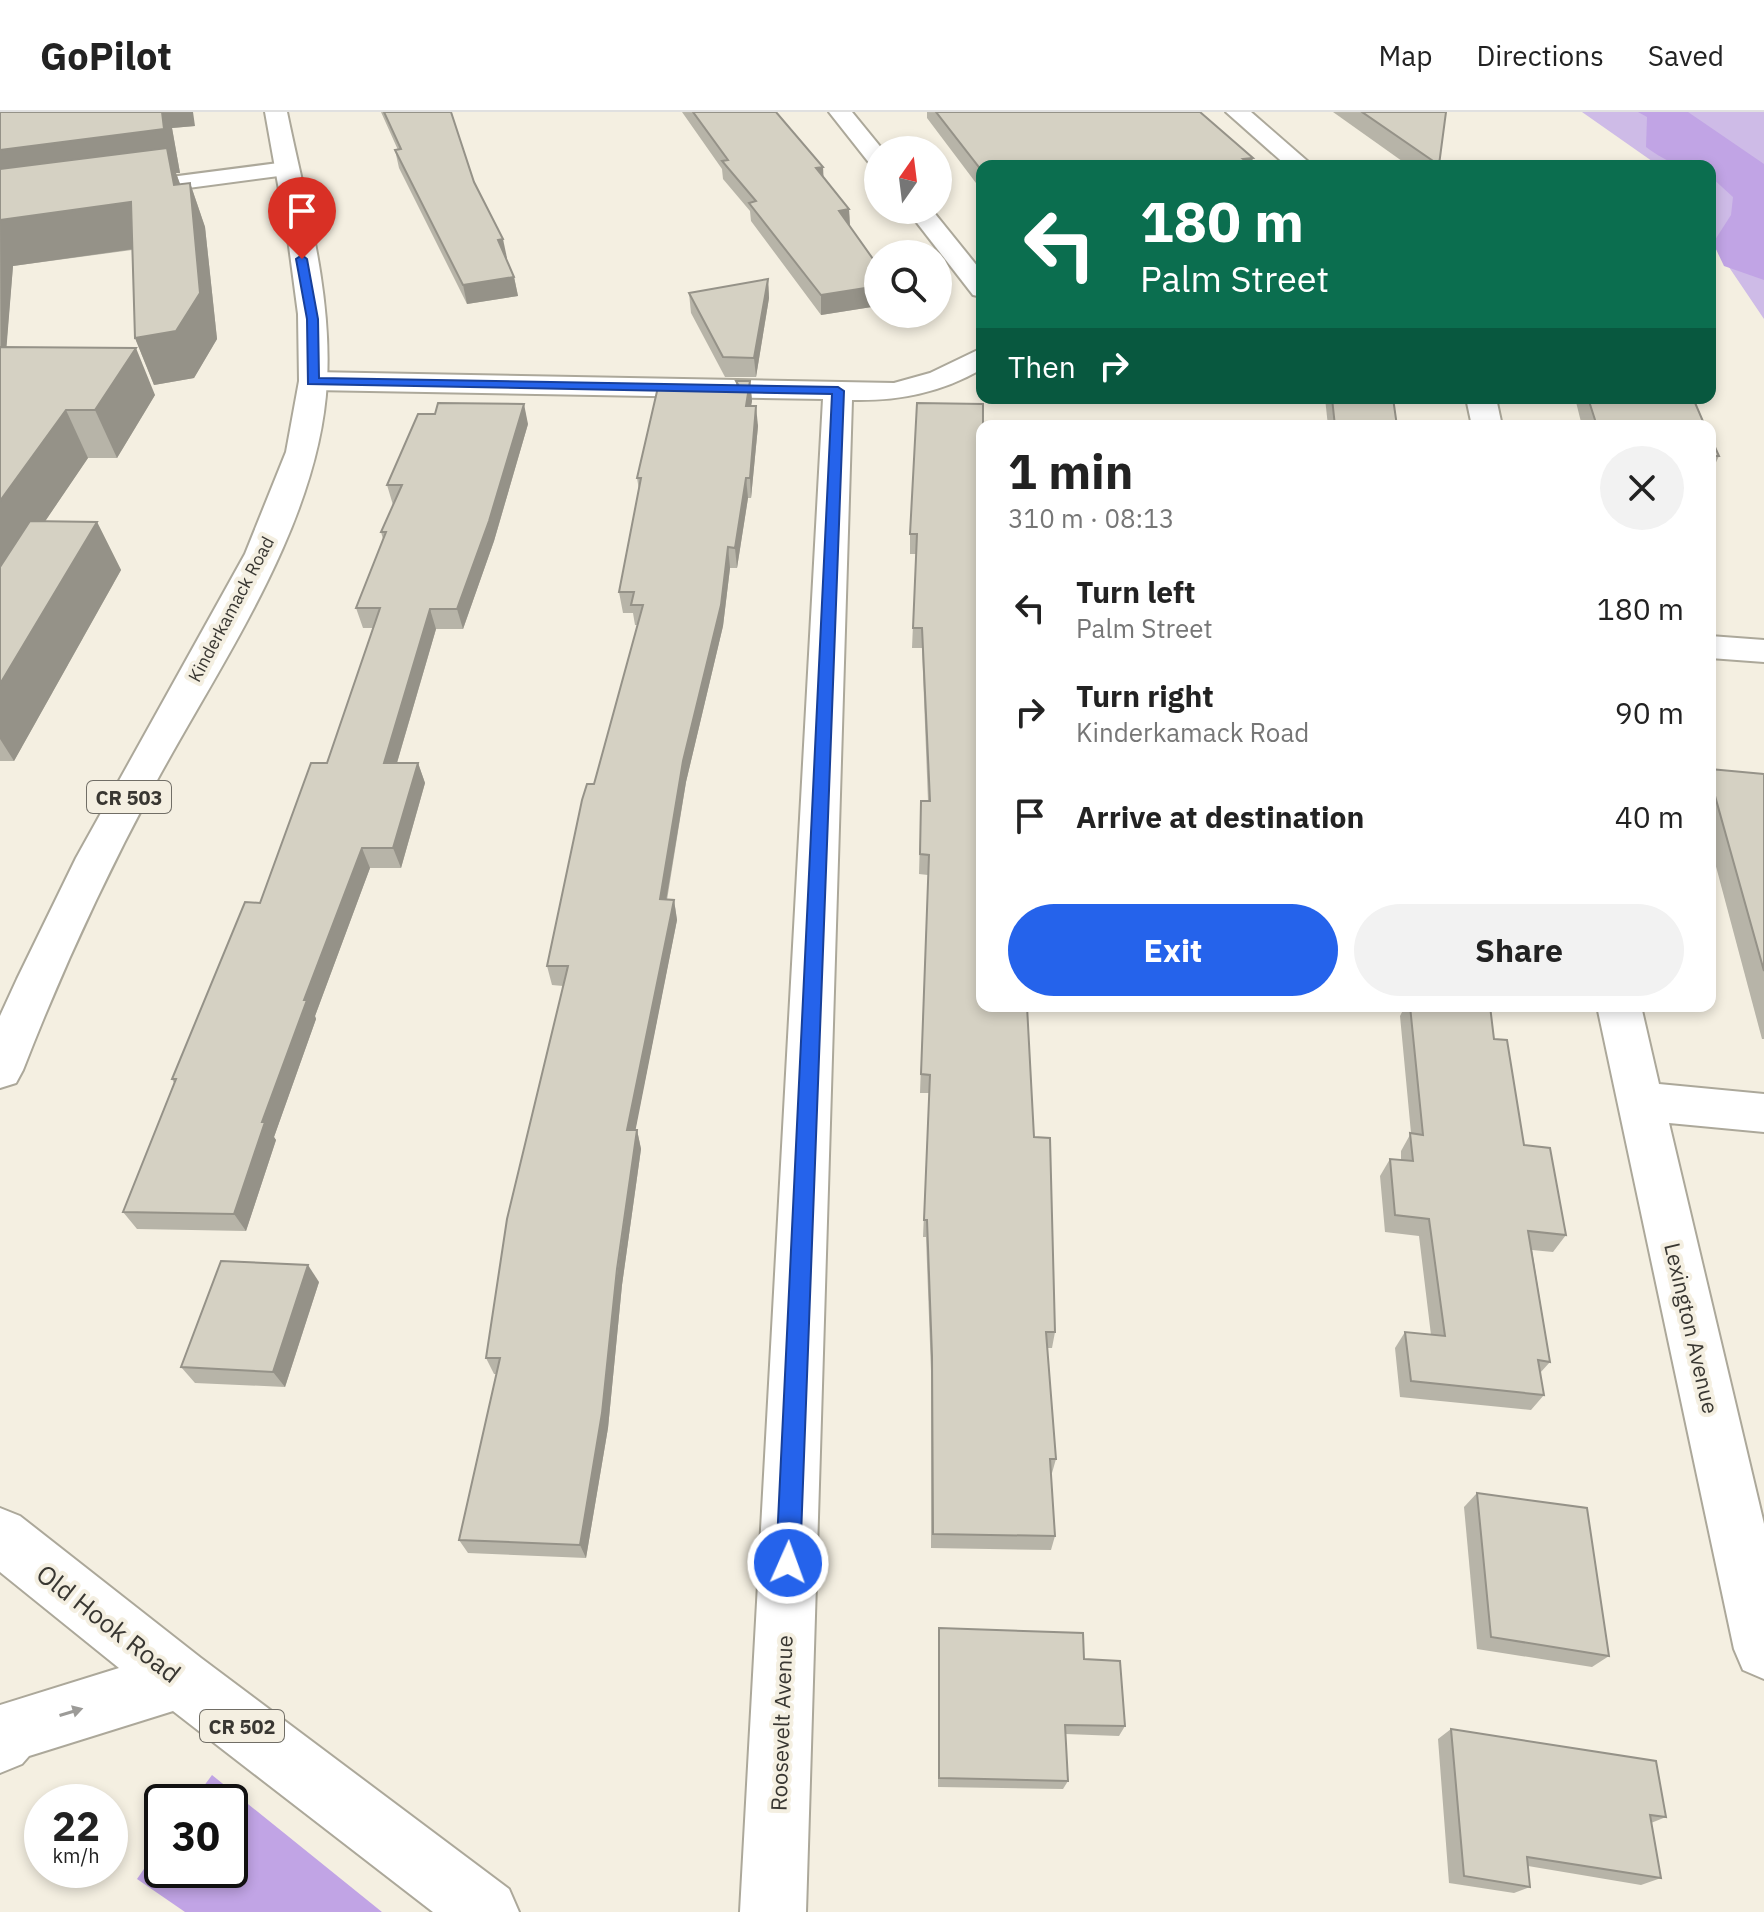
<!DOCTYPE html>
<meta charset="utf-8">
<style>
body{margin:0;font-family:"IBM Plex Sans",sans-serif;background:#f2f2f2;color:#222;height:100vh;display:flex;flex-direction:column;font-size:30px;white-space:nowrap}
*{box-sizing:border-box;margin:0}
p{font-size:26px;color:#767676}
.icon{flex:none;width:44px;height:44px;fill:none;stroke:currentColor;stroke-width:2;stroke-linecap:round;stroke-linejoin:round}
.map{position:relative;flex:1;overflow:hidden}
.side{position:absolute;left:976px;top:308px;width:740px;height:592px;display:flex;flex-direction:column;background:#fff;border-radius:16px;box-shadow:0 4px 12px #0003}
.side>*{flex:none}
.banner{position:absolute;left:976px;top:48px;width:740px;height:244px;border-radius:16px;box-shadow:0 4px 12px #0003;background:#0b6e4f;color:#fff;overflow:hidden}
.needle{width:52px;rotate:14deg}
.controls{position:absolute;left:864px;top:24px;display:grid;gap:16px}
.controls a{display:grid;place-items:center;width:88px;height:88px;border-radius:50%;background:#fff;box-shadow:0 4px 12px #0003;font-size:40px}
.speed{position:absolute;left:24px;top:1672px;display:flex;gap:16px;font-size:40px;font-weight:700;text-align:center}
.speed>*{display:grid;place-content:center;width:104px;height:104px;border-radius:50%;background:#fff;box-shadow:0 4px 12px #0003;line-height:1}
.speed small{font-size:20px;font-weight:400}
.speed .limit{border:4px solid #111;border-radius:12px;background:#fff;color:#111}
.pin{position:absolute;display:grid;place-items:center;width:68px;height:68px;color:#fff;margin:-82px -34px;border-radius:50% 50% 50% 0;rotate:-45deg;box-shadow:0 0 8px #0007}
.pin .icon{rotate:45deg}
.me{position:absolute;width:88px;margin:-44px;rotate:2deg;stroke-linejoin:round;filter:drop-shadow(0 0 6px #0008)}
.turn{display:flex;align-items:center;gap:28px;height:168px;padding:0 32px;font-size:36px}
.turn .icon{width:104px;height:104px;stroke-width:2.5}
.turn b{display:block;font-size:56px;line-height:68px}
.then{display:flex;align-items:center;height:76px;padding:0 32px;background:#0003;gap:16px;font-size:30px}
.round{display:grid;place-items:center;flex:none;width:84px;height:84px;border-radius:42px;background:#f2f2f2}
.overview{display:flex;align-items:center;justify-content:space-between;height:136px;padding:0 32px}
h1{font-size:48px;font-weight:700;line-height:60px}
.primary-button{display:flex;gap:16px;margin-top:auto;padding:16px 32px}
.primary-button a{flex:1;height:92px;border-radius:48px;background:#2563eb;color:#fff;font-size:32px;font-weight:700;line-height:92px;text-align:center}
.primary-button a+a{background:#f2f2f2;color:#222}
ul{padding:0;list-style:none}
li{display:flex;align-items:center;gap:24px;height:104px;padding:0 32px}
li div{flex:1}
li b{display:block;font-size:30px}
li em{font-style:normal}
header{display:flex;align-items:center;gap:48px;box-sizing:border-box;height:112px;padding:0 40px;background:#fff;border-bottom:2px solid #e0e0e0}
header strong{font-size:38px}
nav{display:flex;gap:44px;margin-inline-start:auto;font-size:28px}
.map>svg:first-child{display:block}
</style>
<header>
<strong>GoPilot</strong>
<nav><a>Map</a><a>Directions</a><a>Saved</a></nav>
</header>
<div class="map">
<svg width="1764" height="1800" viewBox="0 0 1764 1800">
<rect width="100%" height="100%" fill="#f4efe1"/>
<!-- green -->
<polygon fill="#cebbe7" points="1582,0 1764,0 1764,207 1710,127 1710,54 1659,54"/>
<!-- water -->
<g fill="#c1a4e5">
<path d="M1638,0H1688L1764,52V168L1724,154L1713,131L1731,103L1733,85L1710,64V54C1679,54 1671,53 1646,35L1647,5Z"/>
<polygon points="212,1663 382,1800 185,1800 137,1767 162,1731 162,1758 230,1758 230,1690 192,1690"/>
</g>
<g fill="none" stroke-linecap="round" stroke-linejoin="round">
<!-- minor casing -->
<g stroke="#aca89a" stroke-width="4">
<g id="minor">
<polygon points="829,0 852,0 883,38 878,38 878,54 870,52"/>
<polygon points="1226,0 1251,0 1313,54 1287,54"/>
<polygon points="286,50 294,52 298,57 294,62 0,101 0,87"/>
<polygon points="907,98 932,98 982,160 982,185 973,183"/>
<path d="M982,236V257C940,281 899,289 852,288L806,1800H740L823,287L313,278L303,275L299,269L303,263L313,260L894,271L930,261Z"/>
<polygon points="1466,286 1496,286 1502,314 1472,314"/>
<polygon points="1710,524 1764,528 1764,550 1710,546"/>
<polygon points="1597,894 1641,894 1659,972 1764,982 1764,1020 1669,1011 1764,1412 1764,1567 1743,1558 1734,1537"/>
</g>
</g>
<!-- primary casing -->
<g stroke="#aca89a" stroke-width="4">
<g id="primary">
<path d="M265,0H287C305,88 332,179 327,269C320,411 221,550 155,672C105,765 61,860 23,958L16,971L0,976V904L17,867L76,746L245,442L286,340L299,269L298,202L289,134Z"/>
<polygon points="0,1396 20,1404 201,1546 509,1777 519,1800 433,1800 173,1599 29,1644 22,1652 0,1661 0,1593 119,1556 0,1460"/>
</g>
</g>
<!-- minor -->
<use href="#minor" fill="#fff" fill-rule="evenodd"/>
<!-- primary -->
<use href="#primary" fill="#fff" fill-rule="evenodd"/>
</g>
<!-- wall -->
<g fill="#b7b4a8">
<polygon points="0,0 195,14 172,16 180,61 176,61 180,72 190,71 205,115 217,227 194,266 154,273 135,226 132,138 13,154 6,236 155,283 117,346 88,346 45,409 97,410 121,458 14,649 0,649"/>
<polygon points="381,0 451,0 474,70 514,165 518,184 467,192 399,56 395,38 398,38"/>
<polygon points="682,0 776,0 823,55 823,66 849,97 850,114 878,154 878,194 821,203 751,109 750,99 723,67 722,57"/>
<polygon points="927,0 1200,0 1252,54 982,54 982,79 927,6"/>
<polygon points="1333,0 1446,0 1439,54 1409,54"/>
<polygon points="768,167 769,186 756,265 725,265 691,201 689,181"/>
<polygon points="736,269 750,269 752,289 751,294 758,314 751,386 748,386 737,456 730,456 723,514 686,670 667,788 674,788 677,808 635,1018 637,1018 641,1037 622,1173 608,1316 586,1446 468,1441 459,1428 497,1262 494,1262 486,1246 563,874 552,873 547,854 638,513 635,513 633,501 623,501 619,480 639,378 637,366 736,276"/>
<polygon points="1325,286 1393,286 1397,314 1328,314"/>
<polygon points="1575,286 1693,286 1705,314 1582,314"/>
<polygon points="528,312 494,429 463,517 436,517 397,651 418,651 425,671 401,756 370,756 315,904 316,907 274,1025 276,1028 246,1119 137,1117 123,1100 174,971 172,967 260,791 327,651 373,516 363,516 356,496 383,427 381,420 393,393 387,373"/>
<polygon points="983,314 1034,1025 1055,1220 1052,1236 1047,1236 1056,1347 1052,1361 1051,1361 1055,1424 1051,1438 931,1436 931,1259 926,1125 923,1125 929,981 920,981 928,763 919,762 921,689 928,689 922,536 912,536 916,442 910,442 910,422"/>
<polygon points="1710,324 1719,344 1710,363"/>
<polygon points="1710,657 1764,662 1764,927 1762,927 1710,732"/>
<polygon points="1405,894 1490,894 1494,927 1524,1033 1566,1123 1553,1140 1532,1138 1550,1250 1540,1261 1544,1283 1531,1298 1400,1285 1395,1236 1405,1220 1431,1223 1419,1124 1385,1120 1380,1064 1390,1047 1401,1048 1401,1039 1411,1021 1400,904"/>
<polygon points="319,1170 285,1275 195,1271 181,1255"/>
<polygon points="1477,1381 1609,1544 1592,1555 1477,1537 1464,1395"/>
<polygon points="939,1516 1084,1547 1125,1614 1119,1624 1065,1622 1068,1669 1063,1677 938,1675 938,1527"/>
<polygon points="1451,1617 1666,1705 1651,1711 1661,1766 1641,1773 1528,1754 1530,1775 1514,1781 1449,1771 1438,1627"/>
</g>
<!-- shaded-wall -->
<g fill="#959288">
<polygon points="162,0 193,0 195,14 172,16 180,61 176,61 183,80 174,73 0,84 0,38"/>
<polygon points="1253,46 1251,54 1243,47"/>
<polygon points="823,55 824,73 816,56"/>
<polygon points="190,71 205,115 217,227 194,266 154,273 135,226"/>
<polygon points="131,90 148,135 13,154 1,304 0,108"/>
<polygon points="849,97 850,116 839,99"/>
<polygon points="503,127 507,146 501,147 498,128"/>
<polygon points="514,165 518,184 467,192 463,173"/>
<polygon points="768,167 769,186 756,265 754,246"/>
<polygon points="878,174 878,194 821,203 821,183"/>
<polygon points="136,236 155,283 117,346 95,298"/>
<polygon points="750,269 752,289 747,314 746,294"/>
<polygon points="524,292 528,312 494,429 463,517 457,497"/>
<polygon points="756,294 758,314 751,386 750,366"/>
<polygon points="66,298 88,346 2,473 0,470 0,389"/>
<polygon points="746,366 748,386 737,456 735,436"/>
<polygon points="97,410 121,458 14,649 0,627 0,572"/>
<polygon points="728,435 730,456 723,514 686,670 663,807 660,787 683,649"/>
<polygon points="430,497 436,517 391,671 384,651"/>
<polygon points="418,651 425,671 401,756 393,736"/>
<polygon points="362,736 370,756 315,904 316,907 274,1025 276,1028 246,1119 234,1102 262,1010 304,888"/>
<polygon points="674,788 677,808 632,1036 627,1018"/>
<polygon points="637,1018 641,1037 622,1173 608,1316 586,1446 580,1433"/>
<polygon points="308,1153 319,1170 285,1275 273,1260"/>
</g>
<!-- building -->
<g fill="#d5d1c3" stroke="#959288" stroke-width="2">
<polygon points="0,0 162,0 164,17 0,38"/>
<polygon points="384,0 451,0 474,70 503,127 498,128 514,165 463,173 395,38 401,37"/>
<polygon points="693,0 776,0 823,55 816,56 849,97 839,99 878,154 878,174 821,183 749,91 756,89 722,49 728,48"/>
<polygon points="936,0 1200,0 1253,46 1243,47 1252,54 982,54 982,59"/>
<polygon points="1362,0 1446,0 1439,53"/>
<polygon points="167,36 174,73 190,71 200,181 176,219 135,226 131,90 0,108 0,57"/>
<polygon points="768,167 754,246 723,245 689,181"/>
<polygon points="0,235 136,236 95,298 66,298 0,389"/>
<polygon points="736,269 750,269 746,294 756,294 750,366 746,366 735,436 728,435 721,493 683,649 660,787 674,788 627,1018 637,1018 617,1157 602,1301 580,1433 459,1428 500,1246 486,1246 507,1107 568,854 547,854 582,688 587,672 594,672 643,493 631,493 634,480 619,480 641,366 637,366 658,275 740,276"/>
<polygon points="1332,286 1393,286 1397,314 1335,314"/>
<polygon points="1588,286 1693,286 1705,314 1597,314"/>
<polygon points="438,291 524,292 489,409 457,497 430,497 384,651 418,651 393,736 362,736 304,888 307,888 262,1010 265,1010 234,1102 123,1100 176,967 172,967 245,790 260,791 311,651 327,651 380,496 356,496 386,420 381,420 402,373 387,373 418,302 435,302"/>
<polygon points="917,291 983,292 982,894 1027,894 1034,1025 1050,1026 1055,1220 1046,1220 1056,1347 1050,1347 1055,1424 933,1422 932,1244 927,1108 924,1108 930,963 921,962 929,743 920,742 921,689 930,689 922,516 913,516 917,422 910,422"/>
<polygon points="1710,324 1719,344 1710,344"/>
<polygon points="30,409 97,410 0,572 0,455"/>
<polygon points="1710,657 1764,662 1764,859 1710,666"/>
<polygon points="1410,894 1490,894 1494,927 1507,928 1524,1033 1550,1036 1566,1123 1528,1119 1550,1250 1538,1248 1544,1283 1411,1269 1405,1220 1445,1224 1429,1107 1395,1103 1390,1047 1413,1049 1410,1021 1423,1023"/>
<polygon points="221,1149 308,1153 273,1260 181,1255"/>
<polygon points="1477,1381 1587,1396 1609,1544 1491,1525"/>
<polygon points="939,1516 1083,1521 1084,1547 1120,1549 1125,1614 1065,1613 1068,1669 939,1666"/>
<polygon points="1451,1617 1656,1649 1666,1705 1650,1703 1661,1766 1527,1745 1530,1775 1464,1764"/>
</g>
<!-- one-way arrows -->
<defs><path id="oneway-solid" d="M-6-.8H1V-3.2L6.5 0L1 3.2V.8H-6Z" transform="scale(2)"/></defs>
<use fill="#9c9b98" href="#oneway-solid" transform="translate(71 1600) rotate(-17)"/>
<!-- route -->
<polygon fill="#2563eb" stroke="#184099" stroke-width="2" points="302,143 307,147 318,207 319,266 838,275 844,279 800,1451 797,1460 788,1463 780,1460 776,1451 832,282 308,272 307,207 296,147"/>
<g text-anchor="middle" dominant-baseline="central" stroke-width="8" stroke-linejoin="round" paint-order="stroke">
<!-- far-street labels -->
<g font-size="18" fill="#393732" stroke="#f4efe1">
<text transform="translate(231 497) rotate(-62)">Kinderkamack Road</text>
</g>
<!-- shield labels -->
<g fill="#f4efe1" stroke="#716e66" stroke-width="2">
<rect x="87" y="669" width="84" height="32" rx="6"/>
<rect x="200" y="1598" width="84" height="32" rx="6"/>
</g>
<g font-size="20" font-weight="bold" fill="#393732">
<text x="129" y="685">CR 503</text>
<text x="242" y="1614">CR 502</text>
</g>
<!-- street labels -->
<g font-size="22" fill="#393732" stroke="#f4efe1">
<text transform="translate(1692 1216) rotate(77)">Lexington Avenue</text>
<text transform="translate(781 1611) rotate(-88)">Roosevelt Avenue</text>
</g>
<!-- near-street labels -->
<g font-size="26" fill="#393732" stroke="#f4efe1">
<text transform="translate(109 1511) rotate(38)">Old Hook Road</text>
</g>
</g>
</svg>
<div class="controls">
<a><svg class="needle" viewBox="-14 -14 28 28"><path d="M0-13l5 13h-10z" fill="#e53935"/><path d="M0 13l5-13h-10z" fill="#767676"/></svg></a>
<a><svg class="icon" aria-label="search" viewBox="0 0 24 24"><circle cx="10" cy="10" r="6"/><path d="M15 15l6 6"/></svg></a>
</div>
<div class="speed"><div>22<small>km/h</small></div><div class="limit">30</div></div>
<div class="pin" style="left:302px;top:147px;background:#d93025"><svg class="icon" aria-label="arrive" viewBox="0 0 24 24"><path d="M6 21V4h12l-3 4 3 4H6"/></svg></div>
<svg class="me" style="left:788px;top:1451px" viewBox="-20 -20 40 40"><circle r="17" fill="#2563eb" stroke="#fff" stroke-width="3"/><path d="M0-11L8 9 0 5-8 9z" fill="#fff"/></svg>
<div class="banner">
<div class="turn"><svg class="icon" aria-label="left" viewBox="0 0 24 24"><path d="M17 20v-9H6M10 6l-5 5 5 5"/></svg><div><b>180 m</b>Palm Street</div></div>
<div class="then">Then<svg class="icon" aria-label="right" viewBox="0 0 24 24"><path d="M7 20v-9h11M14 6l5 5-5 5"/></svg></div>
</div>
<section class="side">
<div class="overview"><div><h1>1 min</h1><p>310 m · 08:13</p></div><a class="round"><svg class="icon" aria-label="close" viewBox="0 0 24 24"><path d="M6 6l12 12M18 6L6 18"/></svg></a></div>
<ul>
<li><svg class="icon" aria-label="left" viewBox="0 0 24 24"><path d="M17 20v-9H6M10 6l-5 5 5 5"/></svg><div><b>Turn left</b><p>Palm Street</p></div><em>180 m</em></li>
<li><svg class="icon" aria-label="right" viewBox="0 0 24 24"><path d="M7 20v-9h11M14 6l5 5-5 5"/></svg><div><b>Turn right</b><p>Kinderkamack Road</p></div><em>90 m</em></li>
<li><svg class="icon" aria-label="arrive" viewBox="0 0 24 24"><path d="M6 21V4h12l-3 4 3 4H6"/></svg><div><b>Arrive at destination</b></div><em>40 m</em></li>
</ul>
<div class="primary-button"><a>Exit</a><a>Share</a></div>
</section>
</div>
